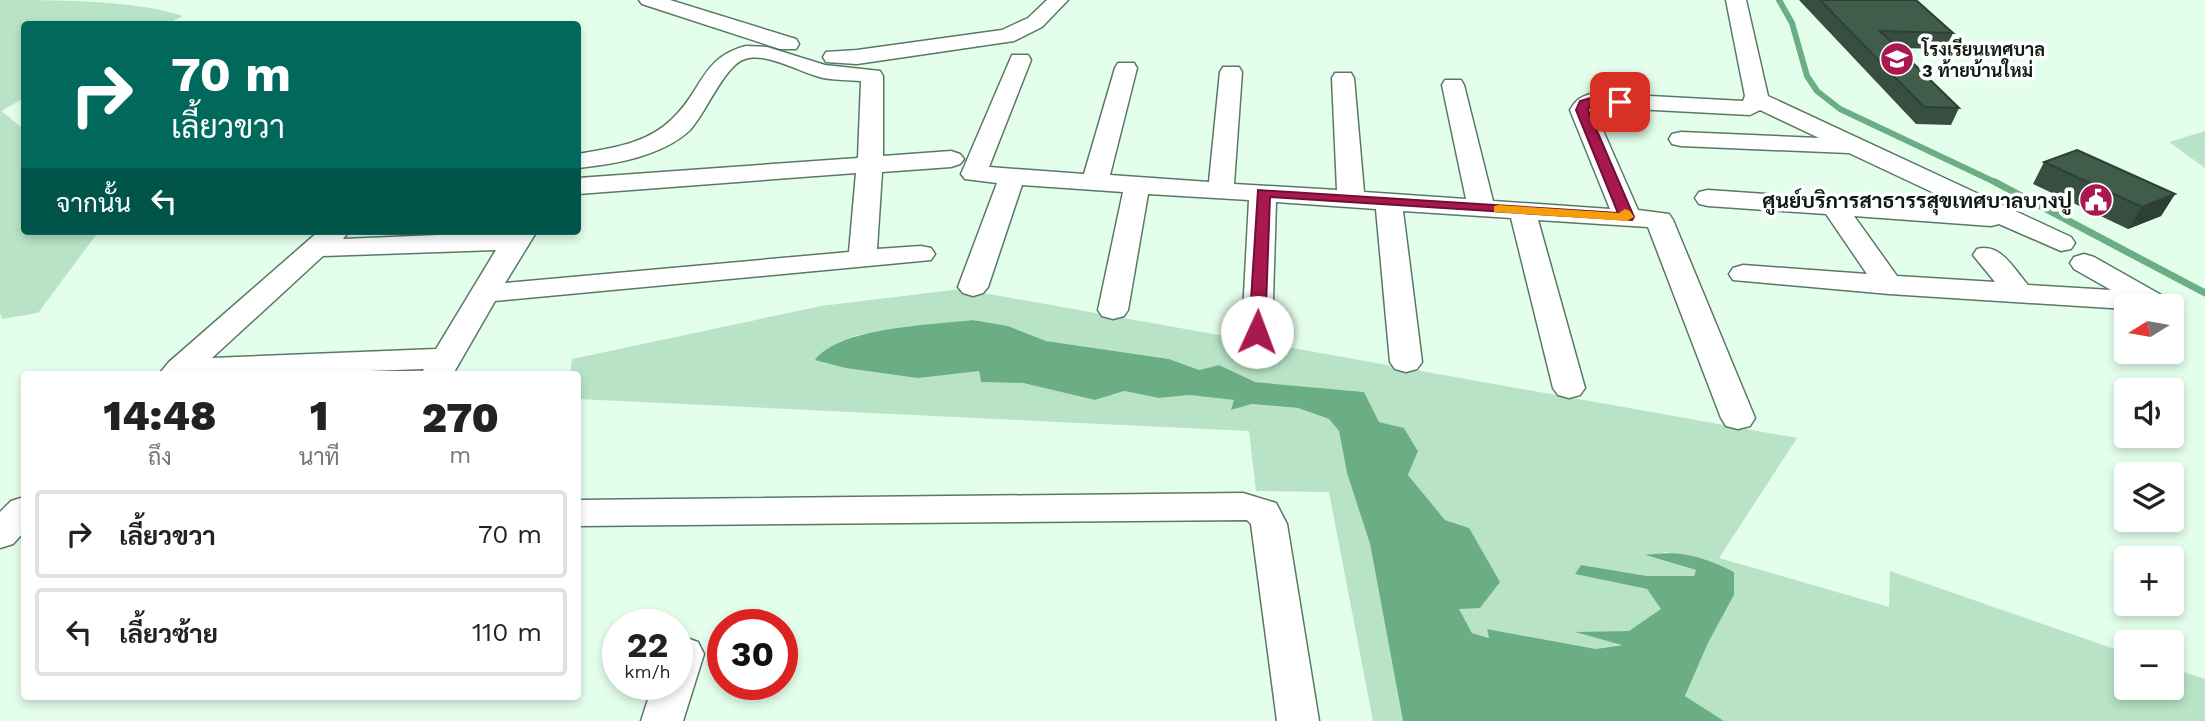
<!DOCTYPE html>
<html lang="th">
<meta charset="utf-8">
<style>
body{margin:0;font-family:"Work Sans",Sarabun,sans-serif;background:#f2f2f2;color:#222;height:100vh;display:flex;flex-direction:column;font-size:26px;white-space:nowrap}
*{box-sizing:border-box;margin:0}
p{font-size:23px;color:#767676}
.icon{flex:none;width:38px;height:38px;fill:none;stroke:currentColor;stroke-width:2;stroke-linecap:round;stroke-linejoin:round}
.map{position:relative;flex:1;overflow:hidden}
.panel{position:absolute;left:21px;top:371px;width:560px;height:329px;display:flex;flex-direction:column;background:#fff;border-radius:7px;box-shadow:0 4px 10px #0003}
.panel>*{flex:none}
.guide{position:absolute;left:21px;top:21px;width:560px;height:214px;border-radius:7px;box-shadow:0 4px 10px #0003;background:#00695c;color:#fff;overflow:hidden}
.needle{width:46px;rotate:259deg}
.buttons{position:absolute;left:2114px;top:294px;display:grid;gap:14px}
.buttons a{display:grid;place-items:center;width:70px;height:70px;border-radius:7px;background:#fff;box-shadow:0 4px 10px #0003;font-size:35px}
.speed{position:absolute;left:602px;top:609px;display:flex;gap:14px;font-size:35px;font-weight:700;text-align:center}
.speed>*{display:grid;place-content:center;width:91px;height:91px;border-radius:50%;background:#fff;box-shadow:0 4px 10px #0003;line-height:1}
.speed small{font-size:18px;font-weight:400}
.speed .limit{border:10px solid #d22;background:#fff;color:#111}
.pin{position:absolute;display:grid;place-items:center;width:60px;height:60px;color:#fff;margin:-30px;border-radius:14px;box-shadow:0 4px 10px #0006}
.me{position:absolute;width:77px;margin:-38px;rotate:2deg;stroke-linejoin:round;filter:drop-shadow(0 0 5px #0008)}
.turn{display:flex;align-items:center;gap:24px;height:147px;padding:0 35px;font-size:32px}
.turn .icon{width:91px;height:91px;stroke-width:2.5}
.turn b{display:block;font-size:49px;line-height:60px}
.then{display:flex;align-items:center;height:66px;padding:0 35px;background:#0003;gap:14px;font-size:26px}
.eta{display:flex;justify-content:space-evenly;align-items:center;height:119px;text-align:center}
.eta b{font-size:42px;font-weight:800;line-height:49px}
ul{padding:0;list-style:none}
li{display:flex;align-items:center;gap:21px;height:88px;margin:0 14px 10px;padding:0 21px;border:4px solid #e0e0e0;border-radius:7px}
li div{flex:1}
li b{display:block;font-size:26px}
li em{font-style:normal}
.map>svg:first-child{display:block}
</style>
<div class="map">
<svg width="2205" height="721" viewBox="0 0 2205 721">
<rect width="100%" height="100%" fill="#e4feec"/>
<!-- green -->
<g fill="#b8e3c6">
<path d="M0,0C50,0 138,0 183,16L167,24H24V98L1,111L24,129V231H99L38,313L2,319L0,313Z"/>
<polygon points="2205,131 2205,168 2169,142"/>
<polygon points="961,289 1797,438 1719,558 1889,607 1890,571 2126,653 2126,688 2172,688 2172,668 2205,679 2205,721 1724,721 1685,696 1708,643 1734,595 1734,572 1666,552 1647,556 1696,570 1694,576 1647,576 1581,565 1576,574 1647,589 1662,610 1629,631 1578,633 1624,644 1596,649 1487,629 1490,638 1472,633 1459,609 1469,528 1445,520 1408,475 1418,450 1404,428 1379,422 1364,392 1255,382 1219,365 1199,370 1169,359 1046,341 1008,326 973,320 852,336 979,371 981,382 1023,383 1095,400 1124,391 1159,398 1188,395 1234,400 1232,410 1252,404 1298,408 1329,419 1339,431 1347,473 1370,544 1403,721 1373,721 1329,492 1256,491 1249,431 578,399 578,374 570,374 572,359 821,306"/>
</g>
<!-- water -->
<path fill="#6bae84" d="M973,320L1008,326L1046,341L1169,359L1199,370L1219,365L1255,382L1364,392L1379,422L1404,428L1418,451L1408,475L1445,520L1469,528L1500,582L1480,608L1459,609L1472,633L1489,638L1487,629L1596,649L1622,645L1575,632L1629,631L1661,609L1647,589L1575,574L1581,565L1647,576H1694L1696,570L1645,555C1682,550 1701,556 1734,572V595L1708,643L1685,696L1724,721H1403L1370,544L1347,473L1339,431L1329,419L1298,408L1252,404L1231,410L1234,400L1189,395L1159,398L1124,391L1095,400L1023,383L981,382L979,371L918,378L846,368L815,360C840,327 932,325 973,320Z"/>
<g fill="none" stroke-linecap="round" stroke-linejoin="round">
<!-- stream-far1 -->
<polyline stroke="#6bae84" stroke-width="6" points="1779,0 1792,23 1807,76 1817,91 1840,109 1999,184"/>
<!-- stream -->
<polyline stroke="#6bae84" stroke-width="7" points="1995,182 2205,293"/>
<!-- minor casing -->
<g stroke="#5b7865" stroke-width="3">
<g id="minor">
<polygon points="639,0 670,0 796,39 799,44 796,49 780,49 642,4"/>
<polygon points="1047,0 1068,0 1042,27 1014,41 857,64 826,62 823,57 826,52 857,50 1002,30 1028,18"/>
<path d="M1726,0H1746L1768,96L2071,237L2075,243L2071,249L2061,251L1999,224L1991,226L1854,216L1897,276L1995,282L1973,255L1977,249C2001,243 2013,268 2028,285L2111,290L2074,269L2070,263L2074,257L2084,254L2094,257L2163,296L2168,302L2165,306H2126V309L1889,294L1733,280L1729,274L1733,268L1743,265L1867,274L1826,214L1708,206L1699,204L1695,198L1699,192L1708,190L1966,208L1849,153L1681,146L1672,144L1669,139L1672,134L1681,132L1819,138L1760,110L1750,115L1597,107L1594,110L1638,210L1669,214L1673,220L1755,418L1750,426L1738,429L1726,426L1721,418L1648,227L1538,220L1585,388L1580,395L1569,398L1558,395L1553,388L1511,218L1403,211L1422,362L1417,369L1406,372L1395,369L1390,362L1376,209L1276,202L1272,332L1268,339L1257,341L1246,339L1242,332L1249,200L1148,194L1128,310L1124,316L1113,319L1102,316L1098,310L1123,192L1022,185L988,287L983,293L973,296L963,293L958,287L997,183L965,179L961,174L1012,55H1028L1031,60L989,167L1084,174L1115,68L1118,63H1134L1137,68L1110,175L1209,182L1220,72L1223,67H1239L1242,72L1234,184L1337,190L1332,78L1335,73H1351L1354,78L1364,192L1466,199L1442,85L1445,80H1461L1464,85L1493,201L1610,209L1570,110C1576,99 1582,96 1594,93L1743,101L1745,96Z"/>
<path d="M746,46L767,47L825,65L880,71L883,76V156L951,151L960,154L964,159L960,164L951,167L882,172L877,249L921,246L931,248L935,254L931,260L495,301L453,374H421L424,369L289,374H159L169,362L319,231H349L343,239L537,231L505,283L849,252L856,173L578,194V178L858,158L861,81C848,80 835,80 823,78C800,73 769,52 745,59C724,65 706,114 689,131C660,157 614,164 578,168V154C611,148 647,144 672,119C702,92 701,57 746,46ZM496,250L436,349L212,358L323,256Z"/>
<polygon points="1243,493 1276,503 1287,524 1319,721 1277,721 1251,524 1247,520 578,526 578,500"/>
<polygon points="24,497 24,532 13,544 0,548 0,512 11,501"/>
<polygon points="684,637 698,642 704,654 683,721 641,721 653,684 677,684 677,640"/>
</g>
</g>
<!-- minor -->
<use href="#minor" fill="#fff" fill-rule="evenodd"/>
</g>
<!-- wall -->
<g fill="#374f40">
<polygon points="1799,0 1916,0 1953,33 1946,49 1898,48 1959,108 1951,125 1916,124"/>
<polygon points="2044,162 2175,194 2161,216 2128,229 2033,184"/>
</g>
<!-- shaded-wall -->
<polygon fill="#2d4034" points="2175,194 2161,216 2128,229 2142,207"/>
<!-- building -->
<g fill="#405c4a" stroke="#2d4034" stroke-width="2">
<polygon points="1820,0 1916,0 1953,33 1880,31 1959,108 1924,107"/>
<polygon points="2077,150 2175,194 2142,207 2044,162"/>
</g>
<!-- route -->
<path fill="#aa1850" stroke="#6e1034" stroke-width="2" d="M1594,97L1620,98L1626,102C1616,109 1601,102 1590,106L1588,110L1634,217L1632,220L1270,197L1265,332L1263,335H1252L1249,332L1258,190L1618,213L1576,110L1580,101Z"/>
<!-- slow -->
<polygon fill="#f59e0b" points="1499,205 1619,213 1625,209 1630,211 1634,217 1627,221 1494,212 1494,206"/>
<!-- icons -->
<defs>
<g id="school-disc" transform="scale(1.75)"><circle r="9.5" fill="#aa1850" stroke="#fff"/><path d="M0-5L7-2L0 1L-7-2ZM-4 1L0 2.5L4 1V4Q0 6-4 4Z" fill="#fff"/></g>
<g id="civic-disc" transform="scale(1.75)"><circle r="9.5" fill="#aa1850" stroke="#fff"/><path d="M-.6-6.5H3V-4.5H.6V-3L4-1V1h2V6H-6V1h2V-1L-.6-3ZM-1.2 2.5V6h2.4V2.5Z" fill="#fff"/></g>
</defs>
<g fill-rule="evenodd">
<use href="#school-disc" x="1897" y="59"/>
<use href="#civic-disc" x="2096" y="200"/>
</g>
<g text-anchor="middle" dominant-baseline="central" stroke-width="7" stroke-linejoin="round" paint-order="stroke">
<!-- far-poi labels -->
<g font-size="18" font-weight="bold" fill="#0f1b13" stroke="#fff" text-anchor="start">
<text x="1922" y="49">โรงเรียนเทศบาล<tspan x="1922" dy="21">3 ท้ายบ้านใหม่</tspan></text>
</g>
<!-- poi labels -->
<g font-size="21" font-weight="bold" fill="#0f1b13" stroke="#fff" text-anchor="end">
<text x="2072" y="200">ศูนย์บริการสาธารรสุขเทศบาลบางปู</text>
</g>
</g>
</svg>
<div class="buttons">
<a><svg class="needle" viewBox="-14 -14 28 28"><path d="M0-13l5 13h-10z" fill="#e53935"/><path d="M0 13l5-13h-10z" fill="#767676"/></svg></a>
<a><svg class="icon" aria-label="sound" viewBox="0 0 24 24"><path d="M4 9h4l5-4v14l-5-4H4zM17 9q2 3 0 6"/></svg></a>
<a><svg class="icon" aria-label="layers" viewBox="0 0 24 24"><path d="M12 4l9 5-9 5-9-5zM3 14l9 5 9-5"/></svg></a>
<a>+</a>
<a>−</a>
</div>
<div class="speed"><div>22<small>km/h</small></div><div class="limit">30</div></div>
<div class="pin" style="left:1620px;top:102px;background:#d93025"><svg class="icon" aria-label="arrive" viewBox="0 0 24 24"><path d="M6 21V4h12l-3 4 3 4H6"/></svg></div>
<svg class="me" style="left:1257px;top:332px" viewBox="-20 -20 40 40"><circle r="19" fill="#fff"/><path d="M0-13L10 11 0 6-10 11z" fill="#aa1850"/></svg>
<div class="guide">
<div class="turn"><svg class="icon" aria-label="right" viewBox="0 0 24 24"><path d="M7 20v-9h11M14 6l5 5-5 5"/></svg><div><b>70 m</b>เลี้ยวขวา</div></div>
<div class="then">จากนั้น<svg class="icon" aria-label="left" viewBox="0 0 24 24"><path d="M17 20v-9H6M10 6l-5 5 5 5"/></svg></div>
</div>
<section class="panel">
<div class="eta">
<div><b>14:48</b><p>ถึง</p></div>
<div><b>1</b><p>นาที</p></div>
<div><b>270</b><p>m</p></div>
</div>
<ul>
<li><svg class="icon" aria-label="right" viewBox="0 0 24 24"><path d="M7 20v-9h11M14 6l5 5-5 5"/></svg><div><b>เลี้ยวขวา</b></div><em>70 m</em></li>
<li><svg class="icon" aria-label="left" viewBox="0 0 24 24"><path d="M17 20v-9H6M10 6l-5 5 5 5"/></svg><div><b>เลี้ยวซ้าย</b></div><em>110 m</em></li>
</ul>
</section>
</div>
